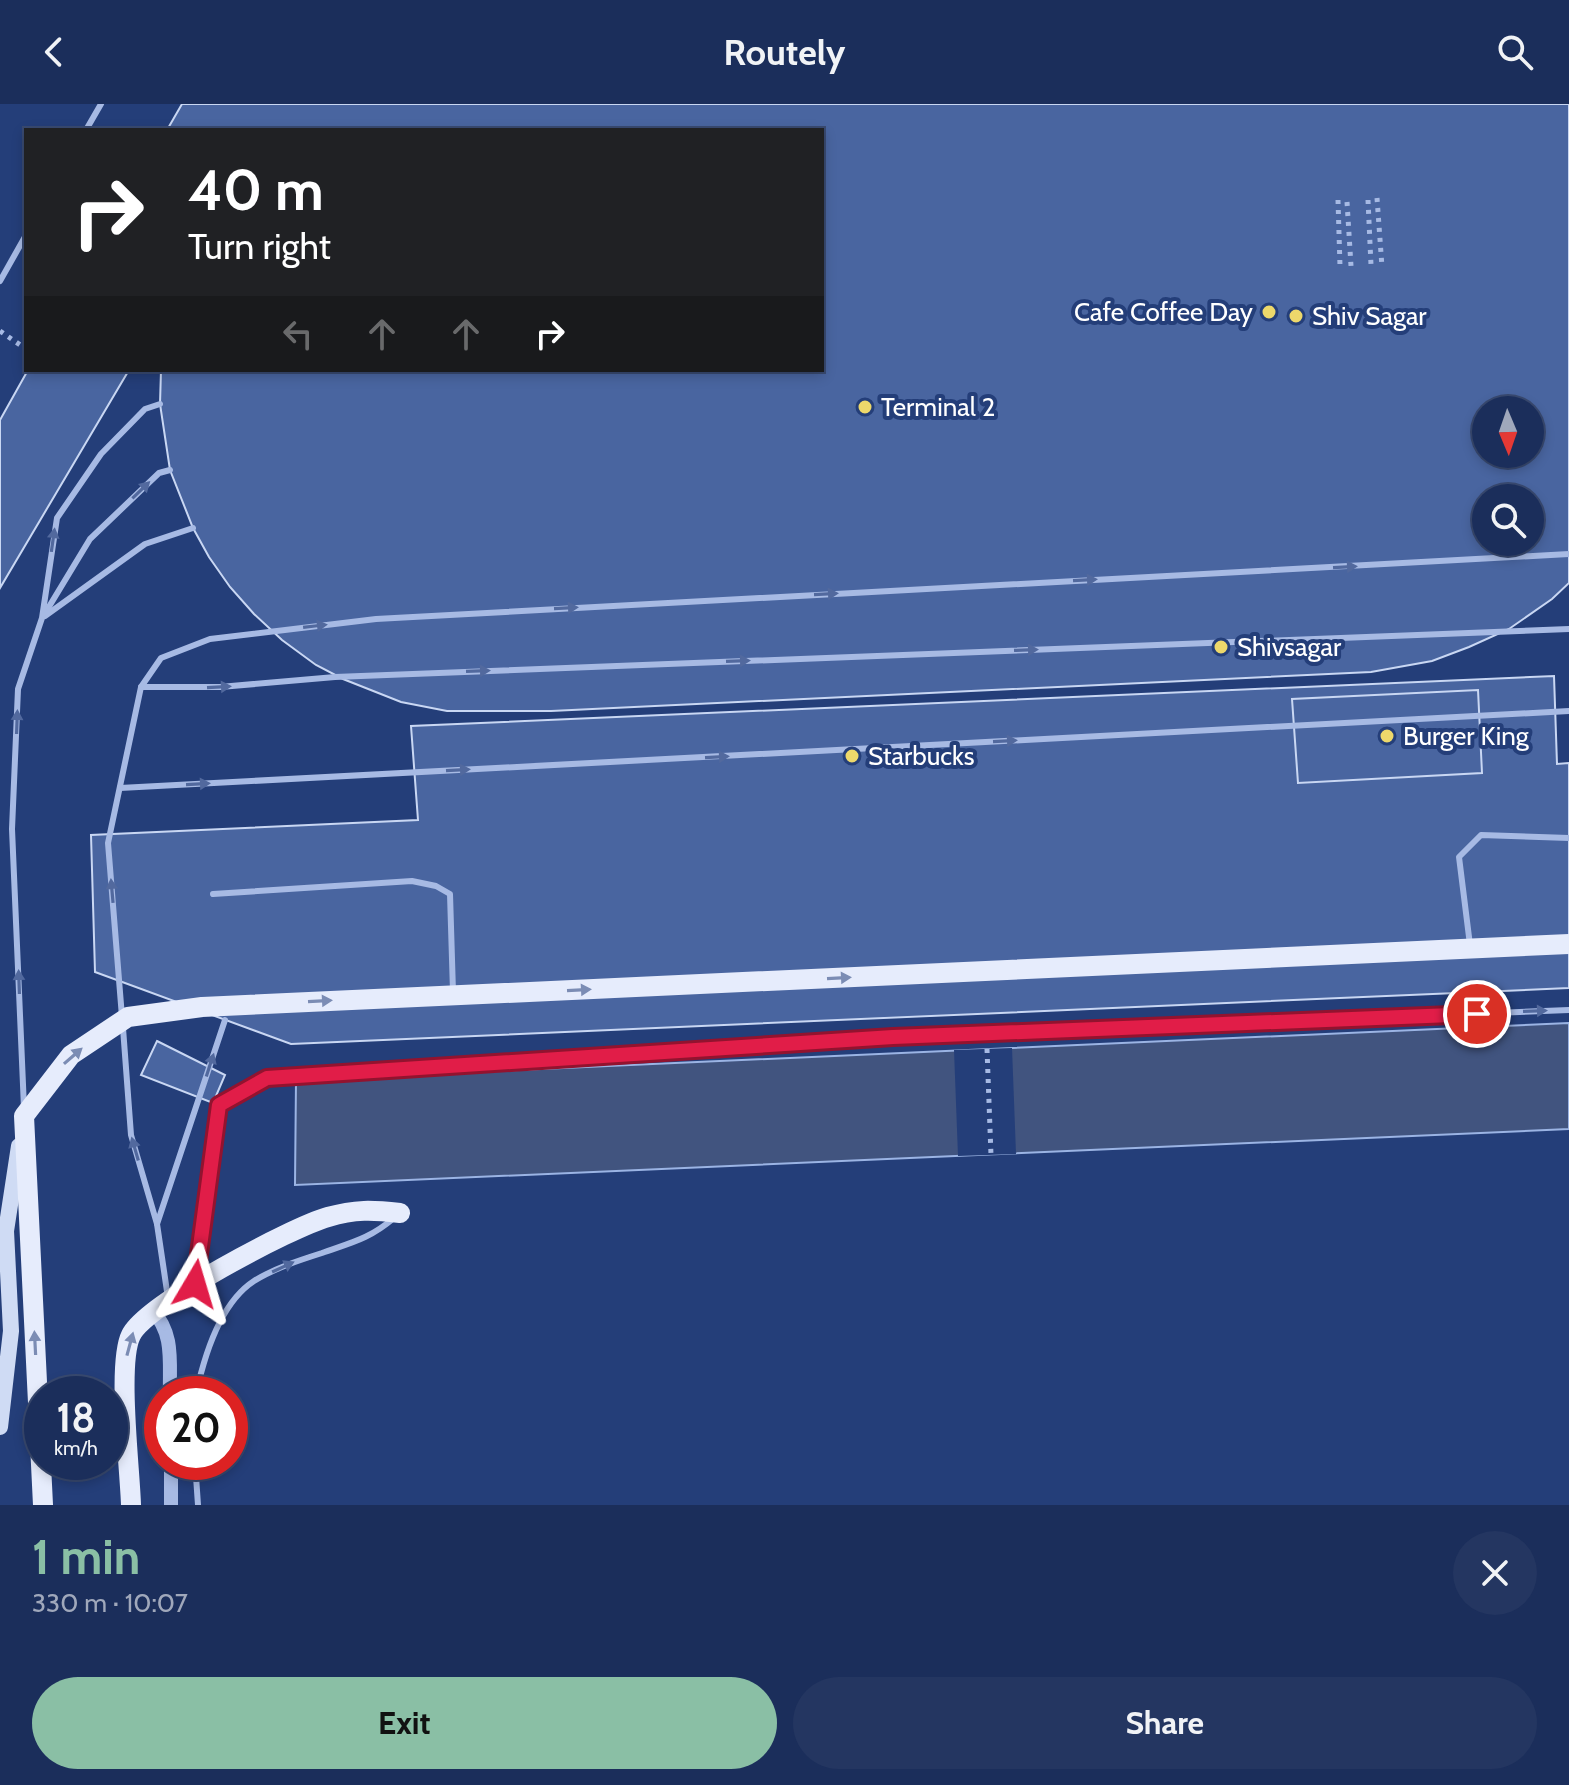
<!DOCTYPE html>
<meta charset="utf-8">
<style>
body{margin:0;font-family:Cabin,sans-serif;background:#243661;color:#f1f3f6;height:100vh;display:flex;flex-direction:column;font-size:30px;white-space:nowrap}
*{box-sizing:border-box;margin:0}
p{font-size:26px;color:#a0a8bb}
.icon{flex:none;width:44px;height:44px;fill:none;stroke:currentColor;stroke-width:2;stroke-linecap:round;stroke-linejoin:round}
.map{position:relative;height:1401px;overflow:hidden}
.drawer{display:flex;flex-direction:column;background:#1b2e5b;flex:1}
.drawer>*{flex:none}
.guide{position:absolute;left:24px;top:24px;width:800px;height:244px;border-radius:0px;box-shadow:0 4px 12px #0003,0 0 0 2px #394a71;background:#202124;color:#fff;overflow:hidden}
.needle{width:52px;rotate:178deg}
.buttons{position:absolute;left:1472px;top:292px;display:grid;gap:16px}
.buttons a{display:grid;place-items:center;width:72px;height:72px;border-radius:50%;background:#1b2e5b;box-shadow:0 4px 12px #0003,0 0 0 2px #394a71;font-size:40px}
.speed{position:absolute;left:24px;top:1272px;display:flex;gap:16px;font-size:40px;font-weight:700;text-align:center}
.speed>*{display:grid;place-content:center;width:104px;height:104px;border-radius:50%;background:#1b2e5b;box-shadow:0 4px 12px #0003,0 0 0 2px #394a71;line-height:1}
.speed small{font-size:20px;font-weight:400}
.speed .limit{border:12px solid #d22;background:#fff;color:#111}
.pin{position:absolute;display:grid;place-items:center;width:68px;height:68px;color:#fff;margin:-34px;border:4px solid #fff;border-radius:50%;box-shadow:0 2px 8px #0007}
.me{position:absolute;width:88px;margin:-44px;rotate:7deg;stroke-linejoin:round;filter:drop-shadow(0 0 6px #0008)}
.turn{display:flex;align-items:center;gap:28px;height:168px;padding:0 32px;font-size:36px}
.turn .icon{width:104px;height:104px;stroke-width:2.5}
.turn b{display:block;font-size:56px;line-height:68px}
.lanes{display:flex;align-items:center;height:76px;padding:0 32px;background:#0003;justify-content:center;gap:40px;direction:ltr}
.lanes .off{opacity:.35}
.round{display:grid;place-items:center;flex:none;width:84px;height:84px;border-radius:42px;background:#243661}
.head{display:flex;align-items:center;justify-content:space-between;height:136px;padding:0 32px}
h1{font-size:48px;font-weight:800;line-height:60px;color:#8abfa5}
.cta{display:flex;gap:16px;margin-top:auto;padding:16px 32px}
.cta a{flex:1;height:92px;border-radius:48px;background:#8abfa5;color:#111;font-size:32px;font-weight:800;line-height:92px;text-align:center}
.cta a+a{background:#243661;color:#f1f3f6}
header{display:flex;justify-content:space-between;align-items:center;height:104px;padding:0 32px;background:#1b2e5b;font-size:36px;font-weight:800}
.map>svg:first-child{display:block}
</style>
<header><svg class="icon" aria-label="back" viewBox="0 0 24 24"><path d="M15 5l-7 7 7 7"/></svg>Routely<svg class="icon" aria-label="search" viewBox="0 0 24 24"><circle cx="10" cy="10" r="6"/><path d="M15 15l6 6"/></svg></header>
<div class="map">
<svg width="1569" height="1401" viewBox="0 0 1569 1401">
<rect width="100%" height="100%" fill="#243e79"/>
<!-- water -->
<polygon fill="#41547f" stroke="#9bb4e4" stroke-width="2" points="1569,919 1569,1025 295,1081 296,976"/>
<!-- pier -->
<polygon fill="#243e79" points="1012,944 1016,1050 958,1052 954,946"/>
<!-- building -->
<g fill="#4965a0" stroke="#c9d7f3" stroke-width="2" fill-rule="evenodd">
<path d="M182,0H1569V479L1552,495L1509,525L1469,543L1432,557L1371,568L551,607H447L401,598L343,575L316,561L282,536L254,510L230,483L209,453L193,424L170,366L160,300L161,266H822V26H167ZM1486,306H1530V350H1486ZM1486,394H1530V438H1486Z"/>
<polygon points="28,266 129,266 0,484 0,316"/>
<polygon points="1554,572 1557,660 1569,659 1569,884 291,940 95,868 91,731 418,716 411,622"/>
<polygon points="1478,586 1482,669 1298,679 1292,595"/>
<polygon points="157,937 225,971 213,999 141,971"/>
</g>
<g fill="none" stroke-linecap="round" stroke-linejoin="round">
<!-- path -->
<g stroke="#a7bae4" stroke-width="5" stroke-dasharray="4 6" stroke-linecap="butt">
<polyline points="1377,94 1382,163"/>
<polyline points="1338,96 1340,162"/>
<polyline points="1368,96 1371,161"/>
<polyline points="1347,98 1351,162"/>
<polyline points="0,227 26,245"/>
<polyline points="987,945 991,1051"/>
</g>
<!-- service -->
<g stroke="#a7bae4" stroke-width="6">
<polyline points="86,26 101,0"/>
<polyline points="0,177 26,131"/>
<polyline points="44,511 90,435 159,369 170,366"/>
<polyline points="45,512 145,440 193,424"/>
<polyline points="141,583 220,583 335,573 1569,525"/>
<polyline points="120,684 1569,607"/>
<polyline points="213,790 412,777 436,782 450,790 453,888"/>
<polyline points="1470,841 1459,753 1481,731 1569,734"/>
<polyline points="122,913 108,739 141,583 161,554 210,535 376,515 1569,450"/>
<polyline points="123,924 131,1031 157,1120"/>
<polyline points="24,1004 12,725 18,585 42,514 57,414 101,350 145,305 160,300"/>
<polyline points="196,1172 219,1001 267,974 893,933 1569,906"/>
<polyline points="168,1194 157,1120 225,916"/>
<path d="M196,1290C204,1253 220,1199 254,1177C275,1164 300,1156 322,1149C353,1138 369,1135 394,1114"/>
<polyline points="195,1358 198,1401"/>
</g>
<!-- tertiary -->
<g stroke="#a7bae4" stroke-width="14">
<path d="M152,1206C175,1230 169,1259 170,1290"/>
<polyline points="171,1358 171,1401"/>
</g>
<!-- secondary -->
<polyline stroke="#cfdbf4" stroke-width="16" points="0,1323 11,1227 6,1127 19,1042"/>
<!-- primary -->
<g stroke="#e6ecfc" stroke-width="20">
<polyline points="43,1401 24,1012 71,951 128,913 202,903 1569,840"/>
<path d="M131,1401C130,1365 117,1259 131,1231C146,1200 292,1123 328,1113C355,1105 373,1106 400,1109"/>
</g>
</g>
<!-- one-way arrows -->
<defs><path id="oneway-solid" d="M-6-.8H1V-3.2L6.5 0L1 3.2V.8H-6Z" transform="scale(2)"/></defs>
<g fill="#52699e">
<use href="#oneway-solid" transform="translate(141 386) rotate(-44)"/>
<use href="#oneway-solid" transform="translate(53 436) rotate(-82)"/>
<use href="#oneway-solid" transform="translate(1345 463) rotate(-3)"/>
<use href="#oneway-solid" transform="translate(1085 476) rotate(-3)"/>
<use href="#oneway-solid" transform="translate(826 490) rotate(-3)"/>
<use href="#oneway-solid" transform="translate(566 504) rotate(-3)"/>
<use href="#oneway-solid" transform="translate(315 522) rotate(-7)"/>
<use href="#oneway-solid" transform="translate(1026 546) rotate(-2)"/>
<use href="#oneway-solid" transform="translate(738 557) rotate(-2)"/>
<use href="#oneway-solid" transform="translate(478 567) rotate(-2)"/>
<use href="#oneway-solid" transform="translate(219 583) rotate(-3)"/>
<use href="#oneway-solid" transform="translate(17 618) rotate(-88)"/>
<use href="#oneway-solid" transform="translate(1005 637) rotate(-3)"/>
<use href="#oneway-solid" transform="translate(717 653) rotate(-3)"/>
<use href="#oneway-solid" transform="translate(458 666) rotate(-3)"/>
<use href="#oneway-solid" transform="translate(198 680) rotate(-3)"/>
<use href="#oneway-solid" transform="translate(112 787) rotate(-95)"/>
<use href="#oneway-solid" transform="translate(19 878) rotate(-92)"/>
<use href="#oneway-solid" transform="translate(1535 907) rotate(-2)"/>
<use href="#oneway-solid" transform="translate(210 961) rotate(-72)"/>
<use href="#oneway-solid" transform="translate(135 1045) rotate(-106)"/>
<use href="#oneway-solid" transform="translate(283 1163) rotate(-25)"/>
</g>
<g fill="#7b8cb4">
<use href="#oneway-solid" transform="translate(839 874) rotate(-3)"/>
<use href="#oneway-solid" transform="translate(579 886) rotate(-3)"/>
<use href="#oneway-solid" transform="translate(320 897) rotate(-3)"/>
<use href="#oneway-solid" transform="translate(73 952) rotate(-41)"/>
<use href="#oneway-solid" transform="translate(35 1239) rotate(-93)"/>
<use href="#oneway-solid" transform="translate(130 1240) rotate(-75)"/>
</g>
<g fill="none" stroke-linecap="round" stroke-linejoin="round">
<!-- route casing -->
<g stroke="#92132f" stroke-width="20">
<polyline id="route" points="195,1180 219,1001 267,974 893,933 1477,910"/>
</g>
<!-- route -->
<use href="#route" stroke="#e11d48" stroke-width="14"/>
</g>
<!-- markers -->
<g fill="#edd86b" stroke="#243e79" stroke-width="3">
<circle cx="1269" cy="208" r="8"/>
<circle cx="1296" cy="212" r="8"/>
<circle cx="865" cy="303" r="8"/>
<circle cx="1221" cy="543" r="8"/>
<circle cx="1387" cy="632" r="8"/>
<circle cx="852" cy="652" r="8"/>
</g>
<g text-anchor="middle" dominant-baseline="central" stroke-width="8" stroke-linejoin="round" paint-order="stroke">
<!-- poi labels -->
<g font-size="26" fill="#fff" stroke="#243e79" text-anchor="start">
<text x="1253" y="208" text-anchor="end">Cafe Coffee Day</text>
<text x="1312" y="212">Shiv Sagar</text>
<text x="881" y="303">Terminal 2</text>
<text x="1237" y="543">Shivsagar</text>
<text x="1403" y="632">Burger King</text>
<text x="868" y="652">Starbucks</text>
</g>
</g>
</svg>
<div class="buttons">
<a><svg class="needle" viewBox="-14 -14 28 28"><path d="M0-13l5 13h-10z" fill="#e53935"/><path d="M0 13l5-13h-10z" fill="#a0a8bb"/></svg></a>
<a><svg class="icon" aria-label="search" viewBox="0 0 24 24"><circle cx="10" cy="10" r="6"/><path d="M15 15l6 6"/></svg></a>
</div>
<div class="speed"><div>18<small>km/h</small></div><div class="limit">20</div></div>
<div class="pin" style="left:1477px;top:910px;background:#d93025"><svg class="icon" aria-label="arrive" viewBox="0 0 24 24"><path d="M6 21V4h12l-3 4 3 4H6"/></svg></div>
<svg class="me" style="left:195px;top:1180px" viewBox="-20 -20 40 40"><path d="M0-17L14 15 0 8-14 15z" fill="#e11d48" stroke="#fff" stroke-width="4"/></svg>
<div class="guide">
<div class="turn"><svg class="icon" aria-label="right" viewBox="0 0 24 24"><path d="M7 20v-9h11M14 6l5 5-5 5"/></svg><div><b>40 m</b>Turn right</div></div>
<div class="lanes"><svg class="icon off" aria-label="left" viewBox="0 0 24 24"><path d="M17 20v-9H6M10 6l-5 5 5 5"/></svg><svg class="icon off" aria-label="ahead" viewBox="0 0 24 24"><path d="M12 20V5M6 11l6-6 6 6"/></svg><svg class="icon off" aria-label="ahead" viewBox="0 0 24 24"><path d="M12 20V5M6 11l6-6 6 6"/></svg><svg class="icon" aria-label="right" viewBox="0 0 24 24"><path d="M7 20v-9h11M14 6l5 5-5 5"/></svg></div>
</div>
</div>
<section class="drawer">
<div class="head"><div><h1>1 min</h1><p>330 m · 10:07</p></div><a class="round"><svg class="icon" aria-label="close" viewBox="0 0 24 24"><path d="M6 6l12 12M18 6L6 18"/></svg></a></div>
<div class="cta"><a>Exit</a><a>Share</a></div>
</section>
